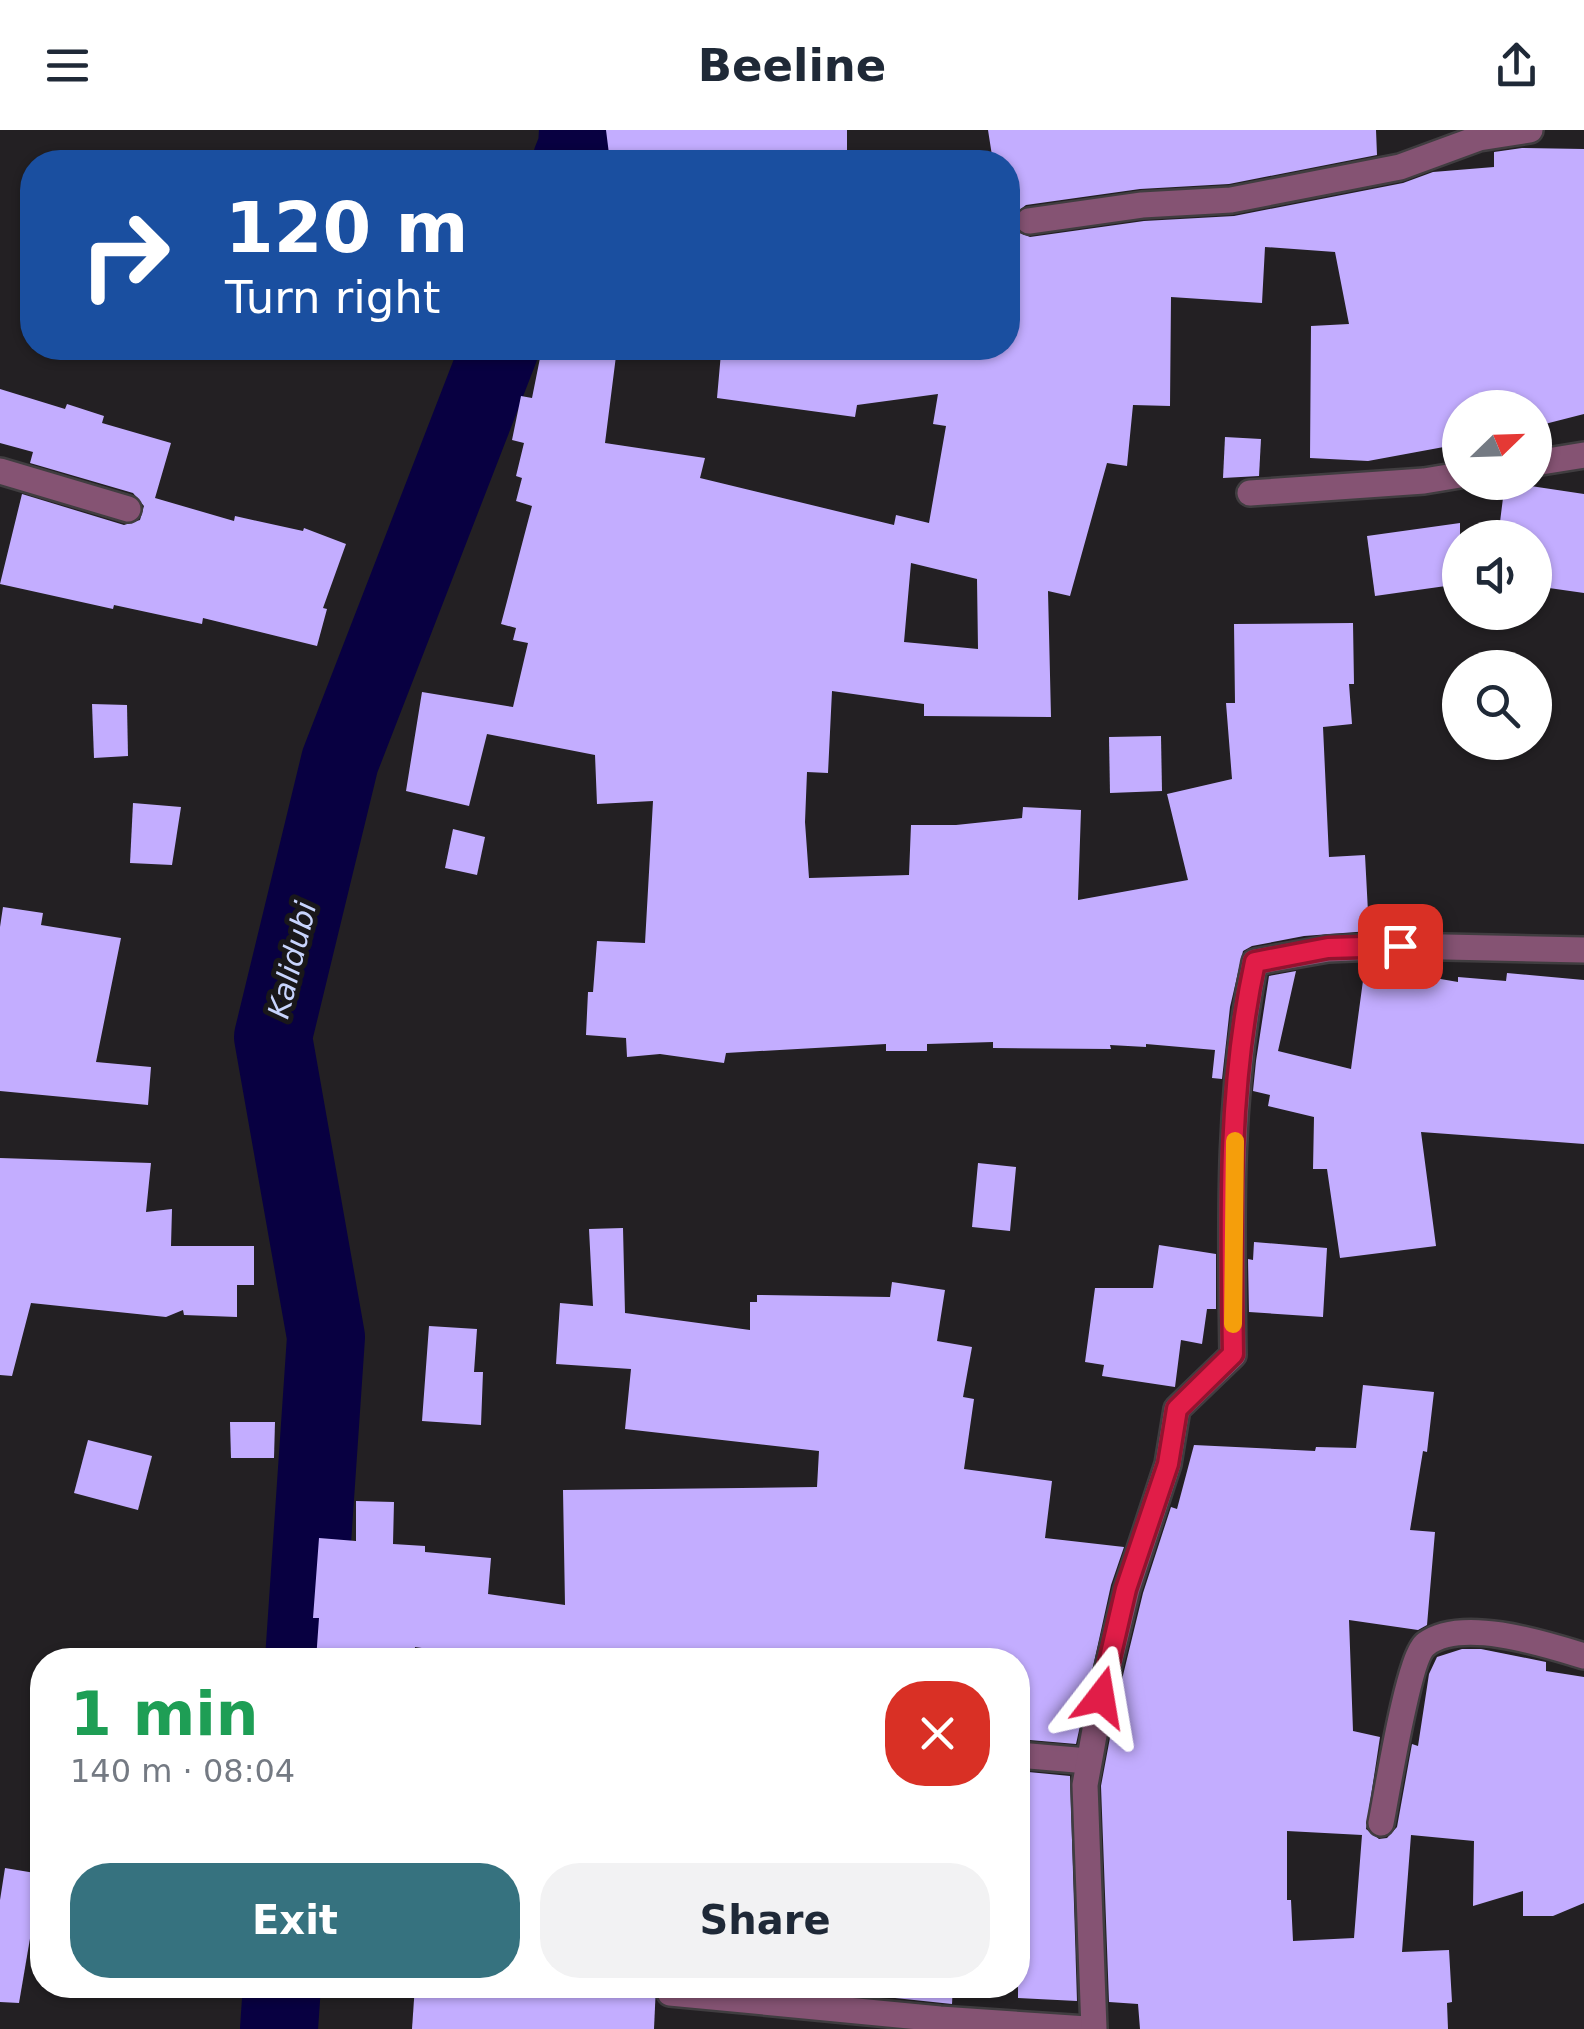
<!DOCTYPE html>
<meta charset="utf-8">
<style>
body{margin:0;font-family:"DejaVu Sans",sans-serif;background:#f2f2f3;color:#1f2937;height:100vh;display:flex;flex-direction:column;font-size:38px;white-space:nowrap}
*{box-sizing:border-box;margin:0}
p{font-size:32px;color:#747a83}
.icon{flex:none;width:55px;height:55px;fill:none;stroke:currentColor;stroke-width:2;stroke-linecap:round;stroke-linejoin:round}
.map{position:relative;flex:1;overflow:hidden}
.details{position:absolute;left:30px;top:1518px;width:1000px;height:350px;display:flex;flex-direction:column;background:#fff;border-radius:40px;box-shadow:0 2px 8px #0004}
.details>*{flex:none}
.guide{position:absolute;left:20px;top:20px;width:1000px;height:210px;border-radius:40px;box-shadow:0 2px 8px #0004;background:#1a4fa0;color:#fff;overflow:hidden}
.needle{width:65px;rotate:67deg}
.tools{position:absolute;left:1442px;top:260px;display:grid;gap:20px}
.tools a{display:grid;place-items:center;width:110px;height:110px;border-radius:50%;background:#fff;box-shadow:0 2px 8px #0004;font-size:50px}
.pin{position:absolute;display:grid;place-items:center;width:85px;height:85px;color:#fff;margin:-42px;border-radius:20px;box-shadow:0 5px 15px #0006}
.me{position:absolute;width:110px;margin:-55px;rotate:14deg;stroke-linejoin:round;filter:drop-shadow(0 0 8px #0008)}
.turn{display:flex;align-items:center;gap:35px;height:210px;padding:0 40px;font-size:45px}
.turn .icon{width:130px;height:130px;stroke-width:2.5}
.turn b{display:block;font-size:70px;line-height:85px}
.round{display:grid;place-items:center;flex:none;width:105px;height:105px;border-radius:40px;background:#f2f2f3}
.summary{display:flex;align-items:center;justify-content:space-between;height:170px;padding:0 40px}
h1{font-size:60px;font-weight:700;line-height:75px;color:#1e9e55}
.primary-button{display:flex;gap:20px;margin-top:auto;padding:20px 40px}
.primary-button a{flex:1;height:115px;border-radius:40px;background:#36727f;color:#fff;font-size:40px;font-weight:700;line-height:115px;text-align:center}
.primary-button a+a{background:#f2f2f3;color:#1f2937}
header{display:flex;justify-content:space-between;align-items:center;height:130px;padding:0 40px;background:#fff;font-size:45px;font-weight:700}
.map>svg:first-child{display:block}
</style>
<header><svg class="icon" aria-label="menu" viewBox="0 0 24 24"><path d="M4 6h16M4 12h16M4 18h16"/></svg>Beeline<svg class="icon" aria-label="share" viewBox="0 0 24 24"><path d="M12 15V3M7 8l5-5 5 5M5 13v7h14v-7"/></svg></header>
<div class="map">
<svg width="1584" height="1899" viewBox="0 0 1584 1899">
<rect width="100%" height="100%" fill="#232023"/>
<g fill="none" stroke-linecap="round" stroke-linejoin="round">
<!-- river -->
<g stroke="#080041" stroke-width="78">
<polyline points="571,32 577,17 578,0"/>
<polyline points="304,1530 326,1207 273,907 340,631 500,218"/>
<polyline points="279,1899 282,1855"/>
</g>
</g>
<!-- building -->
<g fill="#c3adff" fill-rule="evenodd">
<polygon points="606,0 847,0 847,29 610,32"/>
<path d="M988,0H1376L1377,25L1229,54L1140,59L1026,75L1014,84L1013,92L1017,102L1030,107L1144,91L1234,86L1403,53L1433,42L1494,37V22L1522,18L1584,19V284L1541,295L1537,278H1460V314L1368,331L1310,328L1311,196L1349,194L1335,122L1265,117L1262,173L1171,167L1170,276L1133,275L1127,336L1107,333L1070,466L1048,461L1051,587L924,586V574L832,561L828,643L807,642L805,692L809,748L909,745L911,695H956L1022,688L1023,677L1081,680L1078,770L1188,750L1167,664L1232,649L1226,573H1235L1234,494L1353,493L1354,554H1349L1352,594L1323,597L1329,727L1365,725L1369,801L1304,806L1252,816L1243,821L1230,877L1222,949L1212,948L1215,920L1146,914V917L1110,915L1111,919L993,918V912L927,914V921H886V914L726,923L724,933L660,924L627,927L626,908L586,905L588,862H593L597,811L645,813L653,671L597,674L595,625L487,604L469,676L406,661L422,562L513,577L528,513L513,510L516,498L501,494L532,376L516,371L522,348L516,346L524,313L512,310L521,266L532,268L542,218H617L605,313L705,328L700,348L894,395L896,385L929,393L946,296L933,294L938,264L857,275L855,287L717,268L721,223L748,226L747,218H1008V32H993ZM911,433L977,449L978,519L904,512Z"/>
<polygon points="0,259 65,279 67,274 104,286 102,293 171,313 155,368 234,391 235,386 303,401 304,398 346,414 323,478 327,479 317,516 203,488 202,494 114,475 113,479 0,454 22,364 124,395 140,390 144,376 133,363 30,333 33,322 0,313"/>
<polygon points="1225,307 1261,309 1259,346 1223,348"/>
<polygon points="1505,352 1584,364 1584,463 1535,456 1535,408 1498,408"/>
<polygon points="1460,393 1460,454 1375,466 1367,406"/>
<polygon points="92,574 127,575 128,626 94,628"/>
<polygon points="1161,606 1162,661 1110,663 1109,607"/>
<polygon points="133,673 181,677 172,735 130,733"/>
<polygon points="453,699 485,707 477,745 445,738"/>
<polygon points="3,777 43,783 41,795 121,808 96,932 151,937 148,975 0,961 0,797"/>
<polygon points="1365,836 1458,852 1458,847 1506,851 1507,843 1584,850 1584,1014 1421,1002 1436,1116 1340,1128 1327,1039 1313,1039 1314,987 1268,976 1270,965 1253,961 1256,931 1269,846 1296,841 1278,921 1351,939"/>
<polygon points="0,1028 151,1033 146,1082 172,1079 171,1116 254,1116 254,1155 237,1155 237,1187 184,1185 183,1180 166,1187 31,1173 12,1246 0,1245"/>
<polygon points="978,1033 1016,1037 1010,1101 972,1097"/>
<polygon points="623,1098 625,1183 750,1200 750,1172 757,1172 757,1165 890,1167 892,1152 945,1160 937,1211 972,1217 963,1267 974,1269 964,1339 1052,1351 1045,1408 1124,1417 1111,1455 1076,1614 1018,1609 1018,1530 502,1530 415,1517 414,1530 316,1530 319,1488 313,1488 319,1408 356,1411 356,1371 394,1372 393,1414 425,1416 425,1422 491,1428 488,1464 565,1475 563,1360 817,1357 819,1321 625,1299 631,1239 556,1234 560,1173 593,1176 589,1099"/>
<polygon points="1254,1112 1327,1118 1323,1187 1249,1182 1248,1129 1253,1130"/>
<polygon points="1159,1115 1216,1124 1216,1179 1207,1179 1202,1214 1181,1210 1175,1257 1102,1246 1104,1235 1085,1232 1095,1158 1153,1158"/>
<polygon points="429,1196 477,1199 474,1242 483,1242 481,1295 422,1291"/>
<path d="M1363,1255L1434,1262L1427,1322L1423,1321L1410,1400L1435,1402L1427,1495L1418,1500L1349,1490L1353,1601L1380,1607L1366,1699L1379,1709L1387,1708L1397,1697L1412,1614L1418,1616L1429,1544L1437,1527L1462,1519H1481L1546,1532V1541L1584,1547V1773L1553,1786H1523V1761L1473,1776L1474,1711L1411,1705L1402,1822L1449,1820L1452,1872L1447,1873L1448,1899H1140L1138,1874L1109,1872L1101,1656L1117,1570L1143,1463L1171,1377L1177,1379L1194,1315L1315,1321L1316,1317L1356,1318ZM1287,1701L1362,1705L1354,1808L1293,1811L1291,1770H1287Z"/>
<polygon points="230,1292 275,1292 274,1328 231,1328"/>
<polygon points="88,1310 152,1326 138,1380 74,1363"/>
<polygon points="1018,1641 1070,1646 1077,1871 1018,1868"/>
<polygon points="5,1738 41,1744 19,1873 0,1872 0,1770"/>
<polygon points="415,1855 656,1855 654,1899 412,1899"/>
<polygon points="877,1855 953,1855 952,1874 876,1866"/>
</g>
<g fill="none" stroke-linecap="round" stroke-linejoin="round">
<!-- minor casing -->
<g stroke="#403d40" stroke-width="30">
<g id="minor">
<polyline points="1029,91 1142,75 1231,70 1400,37 1479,8 1530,0"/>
<polyline points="1535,333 1584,325"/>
<polyline points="0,341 128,379"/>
<polyline points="1250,363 1424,351 1460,345"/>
<polyline points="1018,1625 1088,1631"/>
<path d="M1381,1693C1387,1664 1408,1527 1426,1514C1462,1487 1545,1514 1584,1526"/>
<polyline points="670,1863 940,1889 1087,1899"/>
<path d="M1094,1899L1085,1655L1101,1567L1127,1459L1168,1334L1177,1279L1233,1225C1231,1094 1228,960 1255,832L1328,819L1400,816L1584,820"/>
</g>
</g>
<!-- minor -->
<use href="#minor" stroke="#855373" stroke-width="25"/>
</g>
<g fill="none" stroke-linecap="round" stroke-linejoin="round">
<!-- route casing -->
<g stroke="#92132f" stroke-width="25">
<path id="route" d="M1101,1567L1126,1459L1168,1334L1177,1279L1233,1224C1231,1094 1227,960 1255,832L1328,818L1400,816"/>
</g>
<!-- route -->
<use href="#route" stroke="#e11d48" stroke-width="18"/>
<!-- slow -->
<polyline stroke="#f59e0b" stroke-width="18" points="1233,1194 1235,1011"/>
</g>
<g text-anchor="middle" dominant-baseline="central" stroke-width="10" stroke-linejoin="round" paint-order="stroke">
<!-- water labels -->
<g font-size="30" font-style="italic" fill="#c8d4fd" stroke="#19171a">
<text transform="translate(292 830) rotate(-76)">Kalidubi</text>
</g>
</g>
</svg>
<div class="tools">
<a><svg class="needle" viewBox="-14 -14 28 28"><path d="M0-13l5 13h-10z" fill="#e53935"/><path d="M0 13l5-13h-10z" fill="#747a83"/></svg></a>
<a><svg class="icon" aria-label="sound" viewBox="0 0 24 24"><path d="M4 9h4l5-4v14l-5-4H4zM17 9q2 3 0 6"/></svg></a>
<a><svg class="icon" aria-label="search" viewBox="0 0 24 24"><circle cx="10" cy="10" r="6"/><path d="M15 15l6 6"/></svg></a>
</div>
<div class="pin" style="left:1400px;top:816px;background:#d93025"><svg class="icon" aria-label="arrive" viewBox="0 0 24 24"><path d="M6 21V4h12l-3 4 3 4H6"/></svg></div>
<svg class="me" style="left:1101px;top:1567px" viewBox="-20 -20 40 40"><path d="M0-17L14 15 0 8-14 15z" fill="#e11d48" stroke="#fff" stroke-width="4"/></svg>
<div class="guide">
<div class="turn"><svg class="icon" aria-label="right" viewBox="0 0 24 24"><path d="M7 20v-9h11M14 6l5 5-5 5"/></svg><div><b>120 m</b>Turn right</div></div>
</div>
<section class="details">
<div class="summary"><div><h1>1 min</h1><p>140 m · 08:04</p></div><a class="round" style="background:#d93025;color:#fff"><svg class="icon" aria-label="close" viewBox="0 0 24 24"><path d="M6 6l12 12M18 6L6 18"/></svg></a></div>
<div class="primary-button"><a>Exit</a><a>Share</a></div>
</section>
</div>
